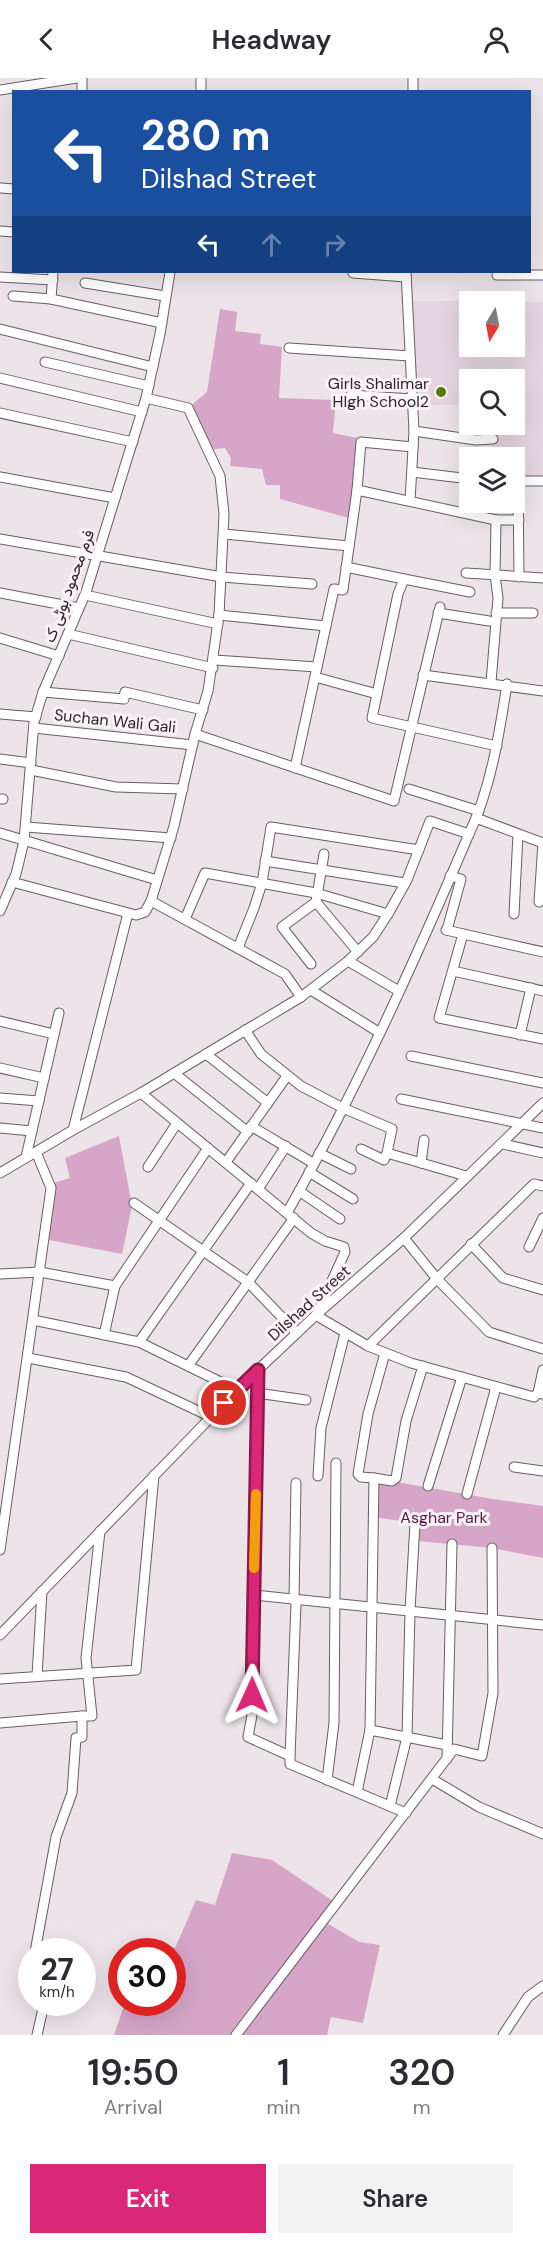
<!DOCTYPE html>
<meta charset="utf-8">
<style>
body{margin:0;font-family:"DM Sans",Vazirmatn,sans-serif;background:#f2f2f3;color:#2b2b33;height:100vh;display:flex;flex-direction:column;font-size:22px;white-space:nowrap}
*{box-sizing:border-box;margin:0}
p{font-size:20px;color:#7c7c81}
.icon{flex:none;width:33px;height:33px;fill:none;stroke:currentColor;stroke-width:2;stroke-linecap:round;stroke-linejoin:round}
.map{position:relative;height:1957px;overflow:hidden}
.drawer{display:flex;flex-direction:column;background:#fff;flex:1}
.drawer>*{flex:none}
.banner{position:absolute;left:12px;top:12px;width:519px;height:183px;border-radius:0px;box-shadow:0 6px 24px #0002;background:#1a4fa0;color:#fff;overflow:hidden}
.needle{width:39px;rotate:190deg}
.controls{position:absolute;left:459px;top:213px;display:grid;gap:12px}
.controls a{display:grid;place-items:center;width:66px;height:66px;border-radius:0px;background:#fff;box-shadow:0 6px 24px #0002;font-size:30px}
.speed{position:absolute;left:18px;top:1860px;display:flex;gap:12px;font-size:30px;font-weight:700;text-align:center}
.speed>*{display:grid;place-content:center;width:78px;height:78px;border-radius:50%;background:#fff;box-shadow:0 6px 24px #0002;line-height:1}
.speed small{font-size:15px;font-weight:400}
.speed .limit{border:9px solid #d22;background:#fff;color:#111}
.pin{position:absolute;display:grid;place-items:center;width:51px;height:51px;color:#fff;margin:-26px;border:3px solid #fff;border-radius:50%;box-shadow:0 2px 6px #0007}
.me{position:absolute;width:66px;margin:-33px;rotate:1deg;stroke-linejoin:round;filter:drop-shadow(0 0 4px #0008)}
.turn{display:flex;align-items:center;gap:21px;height:126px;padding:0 30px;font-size:27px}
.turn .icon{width:78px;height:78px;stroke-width:2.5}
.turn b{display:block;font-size:42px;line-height:51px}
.lanes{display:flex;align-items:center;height:57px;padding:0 30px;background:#0003;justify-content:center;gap:30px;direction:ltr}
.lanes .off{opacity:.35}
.eta{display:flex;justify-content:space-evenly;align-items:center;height:102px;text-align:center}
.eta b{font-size:36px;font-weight:600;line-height:42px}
.primary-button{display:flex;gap:12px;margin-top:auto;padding:12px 30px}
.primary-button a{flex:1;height:69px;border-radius:0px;background:#db2777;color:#fff;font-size:24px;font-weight:600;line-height:69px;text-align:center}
.primary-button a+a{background:#f2f2f3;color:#2b2b33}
header{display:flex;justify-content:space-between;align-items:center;height:78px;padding:0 30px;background:#fff;font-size:27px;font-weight:600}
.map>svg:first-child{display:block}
</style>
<header><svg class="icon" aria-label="back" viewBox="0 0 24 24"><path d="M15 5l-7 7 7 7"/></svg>Headway<svg class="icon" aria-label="person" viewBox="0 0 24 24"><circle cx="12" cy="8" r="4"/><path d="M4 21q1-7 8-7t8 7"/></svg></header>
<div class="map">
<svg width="543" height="1957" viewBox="0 0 543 1957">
<rect width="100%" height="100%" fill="#ede4ea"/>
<!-- built -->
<polygon fill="#e5d5e0" points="407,223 488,223 470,224 470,268 514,268 515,224 543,224 543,402 515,403 513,372 492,371 492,347 514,346 514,302 470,302 469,327 412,327"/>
<!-- green -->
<g fill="#d6a5c7">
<polygon points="220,231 237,234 235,253 261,256 260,266 282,269 279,320 336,322 333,355 362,361 356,442 280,421 280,407 266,407 262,391 230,388 231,380 225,370 208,372 188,330 207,314"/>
<polygon points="119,1058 132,1128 122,1176 44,1161 50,1106 70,1100 65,1080"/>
<polygon points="374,1400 493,1421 543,1428 543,1480 492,1470 418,1463 419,1446 374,1439"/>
<polygon points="232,1775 272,1782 336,1825 323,1843 359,1864 380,1867 363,1945 331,1939 327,1957 114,1957 125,1925 172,1924 172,1874 150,1873 154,1861 175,1870 196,1822 215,1827"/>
</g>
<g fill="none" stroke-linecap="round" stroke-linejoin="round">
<!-- minor casing -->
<g stroke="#675f64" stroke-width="11">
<g id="minor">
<polyline points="82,0 82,14"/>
<polyline points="201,0 201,14"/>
<polyline points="413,0 413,14"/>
<polyline points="0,12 77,0"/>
<polyline points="1,110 14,111"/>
<polyline points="0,153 14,154"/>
<polyline points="406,194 414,353 410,423"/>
<polyline points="353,195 406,199"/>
<polyline points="497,197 543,197"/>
<polyline points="0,199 53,202"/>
<polyline points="85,205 165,218"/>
<polyline points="13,218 51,221 162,245"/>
<polyline points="51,221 53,194"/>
<polyline points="0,251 153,289"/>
<polyline points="289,270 410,278"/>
<polyline points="45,284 149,308"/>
<polyline points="0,300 142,334"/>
<polyline points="351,317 412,321"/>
<polyline points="0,335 133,364"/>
<polyline points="414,353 476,362 493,361"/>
<polyline points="412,394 470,401"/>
<polyline points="0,399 115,420"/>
<polyline points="514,403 543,403"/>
<polyline points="518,403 519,499"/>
<polyline points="357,412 496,442 519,442"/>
<polyline points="224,456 349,468"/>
<polyline points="0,461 222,499 312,506"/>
<polyline points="346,489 404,501 398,516 372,640 497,668"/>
<polyline points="466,495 543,500"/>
<polyline points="404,501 470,514"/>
<polyline points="0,515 79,530"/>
<polyline points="85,517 218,546"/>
<polyline points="438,535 489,543"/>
<polyline points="496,535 533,535"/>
<polyline points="219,537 326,548"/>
<polyline points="68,556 213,590"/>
<polyline points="0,560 59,578"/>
<polyline points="214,582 317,589"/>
<polyline points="423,597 543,613"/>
<polyline points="315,599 377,616"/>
<polyline points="491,604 498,520 495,497 496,442"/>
<polyline points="43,614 124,621 125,614 203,632"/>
<polyline points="0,636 36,639"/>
<polyline points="34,650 193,667"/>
<polyline points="195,656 394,723 440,529"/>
<polyline points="0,681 31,685"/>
<polyline points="295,690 334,511 343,512 357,412 361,364 413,369"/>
<polyline points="31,692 116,709 183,711"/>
<polyline points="409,711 479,733"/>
<polyline points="0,721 3,721"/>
<polyline points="476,740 543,765"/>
<polyline points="26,749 171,760"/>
<polyline points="0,755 157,802"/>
<polyline points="324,776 316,824 358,874"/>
<polyline points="265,783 405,805"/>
<polyline points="12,804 136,837 145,834 151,823 174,748 195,656 208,613 219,537 224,436 220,398 188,330 146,320"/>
<polyline points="151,823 285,896 301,919"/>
<polyline points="539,824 543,765"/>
<polyline points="0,833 16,796 24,763 34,644 43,614 86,514 146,320 160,256 170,194"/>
<polyline points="514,836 518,756"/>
<polyline points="185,841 205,795 316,815 388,836"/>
<polyline points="446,852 543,874"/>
<polyline points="447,852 461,801 450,798"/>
<polyline points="463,856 439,940 543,961"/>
<polyline points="238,870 254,830 262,805 271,749 419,772"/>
<polyline points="348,883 399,913"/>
<polyline points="311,886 282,849 316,824"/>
<polyline points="453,893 543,913"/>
<polyline points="311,912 380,955"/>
<polyline points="0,943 54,956"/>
<polyline points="245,952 261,976 301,1008 343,1030 392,1051 387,1075 466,1098"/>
<polyline points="520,957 531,910"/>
<polyline points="206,976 268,1025"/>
<polyline points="411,978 543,1005"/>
<polyline points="0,990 44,1000"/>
<polyline points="174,995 248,1054"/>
<polyline points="141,1015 311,1155 325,1163 344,1169 345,1174 317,1236 319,1239 368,1268 411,1285 534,1319 538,1315 543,1316"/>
<polyline points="0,1020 39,1023"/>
<polyline points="401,1021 543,1050"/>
<polyline points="251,1048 313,1085"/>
<polyline points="0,1050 32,1053"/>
<polyline points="73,1052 128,835"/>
<polyline points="503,1066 543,1075"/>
<polyline points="361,1071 384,1082 387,1075"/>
<polyline points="319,1075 351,1091"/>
<polyline points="26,1079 59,935"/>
<polyline points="226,1084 287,998"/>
<polyline points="421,1085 424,1062"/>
<polyline points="148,1089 177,1045"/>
<polyline points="309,1094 353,1121"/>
<path d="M0,1095L73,1052L141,1015L301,919L348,883L373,859L388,836L407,802L430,743L469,756C491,710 499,657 507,606"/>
<polyline points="258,1111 286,1068"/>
<polyline points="299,1113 340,1141"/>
<polyline points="134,1125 248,1204 297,1255"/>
<path d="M287,1135C356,1013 414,885 469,756"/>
<polyline points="404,1160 437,1201 489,1254 543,1271"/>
<polyline points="471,1166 503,1200 543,1212"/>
<polyline points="529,1169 543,1140"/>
<polyline points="0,1196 40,1194 115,1208"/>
<polyline points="33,1242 139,1264 237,1312"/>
<polyline points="104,1257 115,1208 208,1070"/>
<polyline points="139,1264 251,1105"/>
<polyline points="368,1268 534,1106 543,1108"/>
<polyline points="28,1280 126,1299 211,1339"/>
<polyline points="188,1288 294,1140"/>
<polyline points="257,1292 252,1637 248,1659 290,1678 290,1686 406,1735"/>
<polyline points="257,1315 306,1322"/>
<polyline points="538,1315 543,1292"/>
<polyline points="514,1389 543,1393"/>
<polyline points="318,1398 321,1350 345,1255"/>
<polyline points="374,1400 361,1399 358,1396 368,1336 385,1275"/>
<polyline points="428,1408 462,1299"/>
<polyline points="467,1416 496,1309"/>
<polyline points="0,1472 51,1110 36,1074"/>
<polyline points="254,1517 543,1547"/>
<polyline points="0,1557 242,1307 317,1236 404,1160 543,1025"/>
<polyline points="37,1598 42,1513"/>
<polyline points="0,1601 136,1592 154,1397"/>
<polyline points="82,1638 92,1638 86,1580 100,1453"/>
<polyline points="0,1645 82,1638 82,1659 76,1660 72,1715 56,1759 35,1874"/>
<polyline points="370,1652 374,1400 392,1403 396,1400 406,1343 423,1288"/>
<polyline points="290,1678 296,1526 294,1521 296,1405"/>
<polyline points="447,1681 452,1466"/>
<polyline points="432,1701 479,1729 543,1756"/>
<polyline points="327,1702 334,1645 336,1385"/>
<polyline points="357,1714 370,1652 447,1667"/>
<polyline points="390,1728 407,1659 410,1533 415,1445"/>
<polyline points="32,1890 28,1911 32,1915"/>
<polyline points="37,1957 44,1926 42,1924"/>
<polyline points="236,1957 454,1671 482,1678 493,1615 492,1470"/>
<polyline points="503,1957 528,1919 543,1908"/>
</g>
</g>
<!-- minor -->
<use href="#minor" stroke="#fff" stroke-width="9"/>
</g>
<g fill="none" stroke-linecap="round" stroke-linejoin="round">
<!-- route casing -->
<g stroke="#8e194d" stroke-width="15">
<polyline id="route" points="224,1325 258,1292 252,1617"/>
</g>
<!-- route -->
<use href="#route" stroke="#db2777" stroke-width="10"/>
<!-- slow -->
<polyline stroke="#f59e0b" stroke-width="10" points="254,1490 256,1416"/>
</g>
<!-- markers -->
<circle fill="#567e00" stroke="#fbf2f7" stroke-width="2" cx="441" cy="314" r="6"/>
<g text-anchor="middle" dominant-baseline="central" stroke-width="6" stroke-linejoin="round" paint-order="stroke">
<!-- poi labels -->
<g font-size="16" fill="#2a2729" stroke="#fbf2f7" text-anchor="end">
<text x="429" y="305">Girls Shalimar<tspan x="429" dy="18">HIgh School2</tspan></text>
</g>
<!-- street labels -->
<g font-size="16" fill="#2a2729" stroke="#fbf2f7">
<text transform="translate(69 508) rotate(-70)">فرم محمود بوٹی ک</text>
<text transform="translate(115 643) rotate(6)">Suchan Wali Gali</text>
<text transform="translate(309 1225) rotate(-42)">Dilshad Street</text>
</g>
<!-- park labels -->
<g font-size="16" fill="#561947" stroke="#fbf2f7">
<text x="444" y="1439">Asghar Park</text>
</g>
</g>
</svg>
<div class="controls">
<a><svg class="needle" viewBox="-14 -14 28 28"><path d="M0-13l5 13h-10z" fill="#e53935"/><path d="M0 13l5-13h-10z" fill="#7c7c81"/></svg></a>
<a><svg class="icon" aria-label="search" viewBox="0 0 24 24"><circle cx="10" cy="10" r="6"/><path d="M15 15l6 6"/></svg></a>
<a><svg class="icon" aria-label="layers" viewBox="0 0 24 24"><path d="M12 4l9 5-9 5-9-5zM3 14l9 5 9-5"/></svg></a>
</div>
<div class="speed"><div>27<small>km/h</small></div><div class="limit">30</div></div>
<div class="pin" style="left:224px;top:1325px;background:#d93025"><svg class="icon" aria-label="arrive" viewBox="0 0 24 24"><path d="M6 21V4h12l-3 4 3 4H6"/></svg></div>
<svg class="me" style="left:252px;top:1617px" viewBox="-20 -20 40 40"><path d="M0-17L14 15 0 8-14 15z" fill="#db2777" stroke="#fff" stroke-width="4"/></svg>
<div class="banner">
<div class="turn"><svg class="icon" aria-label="left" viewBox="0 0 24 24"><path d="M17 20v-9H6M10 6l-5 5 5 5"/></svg><div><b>280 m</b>Dilshad Street</div></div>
<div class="lanes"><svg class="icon" aria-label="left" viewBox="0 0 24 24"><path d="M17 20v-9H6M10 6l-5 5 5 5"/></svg><svg class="icon off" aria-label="ahead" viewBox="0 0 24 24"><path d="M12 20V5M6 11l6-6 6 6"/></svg><svg class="icon off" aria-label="right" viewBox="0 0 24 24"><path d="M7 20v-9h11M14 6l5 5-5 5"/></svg></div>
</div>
</div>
<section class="drawer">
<div class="eta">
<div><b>19:50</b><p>Arrival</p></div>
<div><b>1</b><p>min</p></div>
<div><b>320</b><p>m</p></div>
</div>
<div class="primary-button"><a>Exit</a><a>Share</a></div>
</section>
